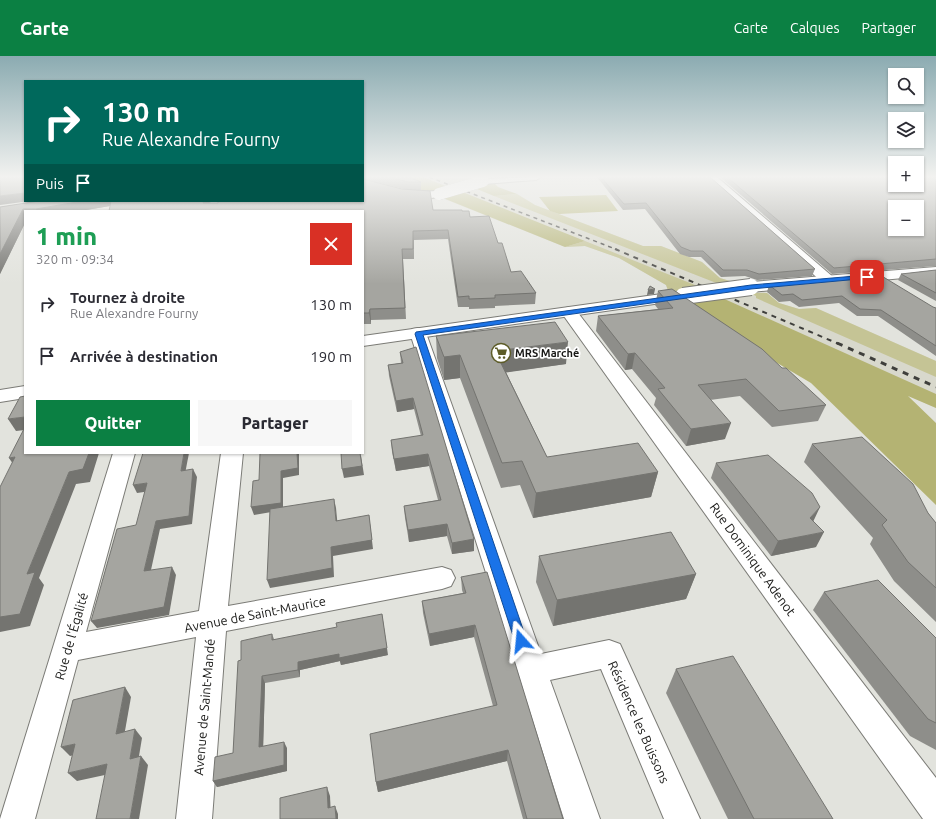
<!DOCTYPE html>
<html lang="fr">
<meta charset="utf-8">
<style>
body{margin:0;font-family:Ubuntu,sans-serif;background:#f7f7f7;color:#2b2b33;height:100vh;display:flex;flex-direction:column;font-size:15px;white-space:nowrap}
*{box-sizing:border-box;margin:0}
p{font-size:13px;color:#7c7c81}
.icon{flex:none;width:22px;height:22px;fill:none;stroke:currentColor;stroke-width:2;stroke-linecap:round;stroke-linejoin:round}
.map{position:relative;flex:1;overflow:hidden}
.drawer{position:absolute;left:24px;top:154px;width:340px;height:244px;display:flex;flex-direction:column;background:#fff;border-radius:0px;box-shadow:0 1px 3px #0004}
.drawer>*{flex:none}
.banner{position:absolute;left:24px;top:24px;width:340px;height:122px;border-radius:0px;box-shadow:0 1px 3px #0004;background:#00695c;color:#fff;overflow:hidden}
.tools{position:absolute;left:888px;top:12px;display:grid;gap:8px}
.tools a{display:grid;place-items:center;width:36px;height:36px;border-radius:0px;background:#fff;box-shadow:0 1px 3px #0004;font-size:20px}
.pin{position:absolute;display:grid;place-items:center;width:34px;height:34px;color:#fff;margin:-17px;border-radius:8px;box-shadow:0 2px 6px #0006}
.me{position:absolute;width:44px;margin:-22px;rotate:342deg;stroke-linejoin:round;filter:drop-shadow(0 0 3px #0008)}
.turn{display:flex;align-items:center;gap:14px;height:84px;padding:0 12px;font-size:18px}
.turn .icon{width:52px;height:52px;stroke-width:2.5}
.turn b{display:block;font-size:28px;line-height:34px}
.then{display:flex;align-items:center;height:38px;padding:0 12px;background:#0003;gap:8px;font-size:15px}
.round{display:grid;place-items:center;flex:none;width:42px;height:42px;border-radius:0px;background:#f7f7f7}
.head{display:flex;align-items:center;justify-content:space-between;height:68px;padding:0 12px}
h1{font-size:24px;font-weight:800;line-height:30px;color:#1e9e55}
.cta{display:flex;gap:8px;margin-top:auto;padding:8px 12px}
.cta a{flex:1;height:46px;border-radius:0px;background:#0b8043;color:#fff;font-size:16px;font-weight:800;line-height:46px;text-align:center}
.cta a+a{background:#f7f7f7;color:#2b2b33}
ul{padding:0;list-style:none}
li{display:flex;align-items:center;gap:12px;height:52px;padding:0 12px}
li div{flex:1}
li b{display:block;font-size:15px}
li em{font-style:normal}
header{display:flex;align-items:center;gap:24px;box-sizing:border-box;height:56px;padding:0 20px;background:#0b8043;color:#fff}
header strong{font-size:19px}
nav{display:flex;gap:22px;margin-inline-start:auto;font-size:14px}
.map>svg:first-child{display:block}
</style>
<header>
<strong>Carte</strong>
<nav><a>Carte</a><a>Calques</a><a>Partager</a></nav>
</header>
<div class="map">
<svg width="936" height="763" viewBox="0 0 936 763">
<rect width="100%" height="100%" fill="#e2e3dd"/>
<!-- built -->
<polygon fill="#d8d8cc" points="389,121 475,121 494,127 498,131 517,138 535,149 643,190 661,190 702,206 720,222 767,237 779,247 799,253 816,252 936,305 936,352 753,271 669,237 666,229 619,202 585,190 565,191"/>
<!-- green -->
<g fill="#c5c495">
<polygon points="517,138 535,149 643,190 661,190 702,206 720,222 740,228 724,230 494,140"/>
<polygon points="585,185 705,233 669,237 666,229 619,202 585,190 565,191"/>
<polygon points="750,237 767,237 779,247 799,253 816,252 936,305 936,321 756,242 756,240"/>
</g>
<!-- forest -->
<g fill="#b4b373">
<polygon points="389,121 423,121 453,133 432,138"/>
<polygon points="487,126 494,127 498,131 517,138 494,140 472,131"/>
<polygon points="460,135 585,185 565,191 438,140"/>
<polygon points="606,139 618,155 559,158 550,155 539,141"/>
<polygon points="720,241 936,338 936,352 908,340 936,367 936,449 811,327 733,281 682,246"/>
</g>
<g fill="none" stroke-linecap="round" stroke-linejoin="round">
<!-- minor casing -->
<g stroke="#7b7b76" stroke-width="2">
<g id="minor">
<polygon points="541,121 536,124 483,128 478,125 479,123"/>
<polygon points="705,121 717,121 833,221 835,224 833,227 823,227"/>
<path d="M363,124L408,136L439,135L444,138L443,140C415,147 390,137 363,130Z"/>
<polygon points="211,145 223,145 219,155 207,155"/>
<polygon points="569,251 575,253 936,722 936,763 923,763 561,256 563,253"/>
<polygon points="418,272 424,273 426,277 541,598 609,584 620,588 700,763 664,763 601,613 550,624 600,763 564,763 410,277 412,273"/>
<polygon points="113,397 135,397 86,576 199,555 221,397 243,397 228,550 442,511 451,514 455,522 451,530 442,533 226,575 212,763 176,763 196,581 78,604 35,763 0,763"/>
</g>
</g>
<!-- tertiary casing -->
<g stroke="#7b7b76" stroke-width="2">
<g id="tertiary">
<polygon points="936,211 936,219 751,236 746,234 743,231 746,228 751,226"/>
<polygon points="683,235 689,237 691,240 689,243 363,290 363,280"/>
<polygon points="25,330 25,342 0,346 0,334"/>
</g>
</g>
<!-- minor -->
<use href="#minor" fill="#fff" fill-rule="evenodd"/>
<!-- tertiary -->
<use href="#tertiary" fill="#fff" fill-rule="evenodd"/>
<!-- rail-far2 -->
<polyline stroke="#3f3f3c" stroke-width="1.5" stroke-dasharray="4 4" stroke-linecap="butt" points="429,121 618,194"/>
<!-- rail-far1 -->
<polyline stroke="#3f3f3c" stroke-width="2" stroke-dasharray="5 5" stroke-linecap="butt" points="615,193 839,288"/>
<!-- rail -->
<polyline stroke="#3f3f3c" stroke-width="3" stroke-dasharray="6 6" stroke-linecap="butt" points="837,287 936,331"/>
<!-- minor-bridge casing -->
<g stroke="#7b7b76" stroke-width="12" stroke-linecap="butt">
<polyline id="minor-bridge" points="439,138 483,125"/>
</g>
<!-- tertiary-bridge casing -->
<g stroke="#7b7b76" stroke-width="18" stroke-linecap="butt">
<polyline id="tertiary-bridge" points="683,240 751,231"/>
</g>
<!-- minor-bridge -->
<use href="#minor-bridge" stroke="#fff" stroke-width="12"/>
<!-- tertiary-bridge -->
<use href="#tertiary-bridge" stroke="#fff" stroke-width="16"/>
</g>
<!-- wall -->
<g fill="#8e8e8a">
<polygon points="363,121 409,121 421,126 421,134 418,134 433,154 462,155 470,161 498,187 511,216 536,237 535,248 495,250 495,252 469,253 469,251 458,251 448,183 414,184 414,203 403,203 406,263 371,264 371,268 363,268 363,155 110,150 80,155 25,155 25,167 0,218 0,151 39,145 210,145 209,147 218,147 404,133 363,123"/>
<polygon points="597,121 710,121 815,213 812,220 757,224 745,220 721,221 701,201 689,201 680,198 645,153 623,154"/>
<polygon points="720,121 936,121 936,210 832,218"/>
<polygon points="936,214 936,245 898,224 901,218"/>
<polygon points="769,229 936,252 936,300 878,260 857,260 839,247 799,251 790,245 779,246 767,236"/>
<polygon points="658,235 782,312 826,349 818,365 772,371 740,340 710,344 725,383 686,390 654,349 656,342 632,313 625,314 596,275 598,260 658,253 655,249"/>
<polygon points="436,280 566,308 506,316 547,401 658,416 651,441 533,462 520,429 501,432 460,322 444,324 437,302"/>
<polygon points="400,296 474,483 474,495 452,498 447,480 409,486 405,462 404,450 438,444 429,410 396,415 392,396 391,384 421,380 414,353 397,356 389,320 388,309 401,307"/>
<polygon points="812,388 928,457 936,467 936,566 894,525 870,488 873,482 804,406"/>
<polygon points="716,407 816,491 771,500 711,422"/>
<polygon points="539,500 696,518 686,543 553,570 536,526"/>
<polygon points="461,521 563,763 523,763 507,705 378,736 376,726 493,650 474,581 430,590 423,557 422,545 463,537 462,534"/>
<polygon points="824,536 936,582 936,694 910,680 813,554"/>
<polygon points="272,578 274,583 388,599 341,609 340,605 300,614 300,621 265,627 263,690 287,692 287,715 217,731 213,725 233,697 241,604"/>
<polygon points="676,613 833,763 728,763 666,637"/>
</g>
<!-- shaded-wall -->
<g fill="#747470">
<polygon points="25,137 25,145 30,145 0,149 0,140"/>
<polygon points="83,145 114,145 116,149 80,155 36,155 36,153"/>
<polygon points="204,145 210,145 206,155 203,147"/>
<polygon points="23,153 25,158 25,167 0,218 0,198"/>
<polygon points="655,233 654,238 647,239 648,234"/>
<polygon points="370,253 371,264 371,268 369,257"/>
<polygon points="568,286 566,308 495,318 495,295"/>
<polygon points="635,297 632,313 625,314 628,298"/>
<polygon points="460,299 460,322 444,324 444,301"/>
<polygon points="413,342 414,353 397,356 396,345"/>
<polygon points="25,361 25,374 16,375 8,363"/>
<polygon points="731,367 725,383 686,390 691,373"/>
<polygon points="89,397 99,397 90,426 76,428 39,522 44,529 30,570 0,576 0,561 27,518 69,416"/>
<polygon points="184,397 189,397 184,423 181,415"/>
<polygon points="297,397 299,397 299,419 283,422 283,454 254,459 251,451 281,415"/>
<polygon points="428,398 429,410 396,415 394,403"/>
<polygon points="361,400 364,419 344,422 342,413"/>
<polygon points="15,401 17,414 9,402"/>
<polygon points="193,413 197,421 192,468 160,473 149,523 144,515 156,465"/>
<polygon points="658,416 651,441 533,462 536,437"/>
<polygon points="147,427 151,435 137,437 133,429"/>
<polygon points="334,443 336,452 338,473 336,465"/>
<polygon points="820,451 813,466 810,462"/>
<polygon points="369,459 373,493 333,500 334,521 270,532 267,524 331,491"/>
<polygon points="447,468 447,480 409,486 408,474"/>
<polygon points="824,476 816,491 771,500 778,485"/>
<polygon points="474,483 474,495 452,498 452,487"/>
<polygon points="172,511 176,519 169,559 97,572 91,565"/>
<polygon points="696,518 686,543 553,570 557,544"/>
<polygon points="382,558 388,599 341,609 340,605 300,614 300,621 298,614 298,606"/>
<polygon points="475,569 474,581 430,590 429,578"/>
<polygon points="262,620 265,627 263,697 259,691"/>
<polygon points="125,631 131,641 123,686 116,678"/>
<polygon points="135,673 142,682 137,712 130,703"/>
<polygon points="284,686 287,692 287,715 217,731 213,725"/>
<polygon points="75,688 83,697 70,700 61,691"/>
<polygon points="508,694 507,705 378,736 376,726"/>
<polygon points="141,700 148,709 139,763 130,763"/>
<polygon points="107,708 114,717 77,725 68,717"/>
<polygon points="327,731 330,740 331,760 328,752"/>
<polygon points="335,750 338,758 338,763 336,763"/>
</g>
<!-- building -->
<g fill="#a5a5a0" stroke="#747470" fill-rule="evenodd">
<polygon points="0,121 25,121 25,137 0,140"/>
<polygon points="389,121 409,121 421,126 408,126"/>
<polygon points="601,121 710,121 815,213 759,218 747,214 723,214 703,195 691,195 681,191 646,147 624,148"/>
<path d="M727,121H895V129H917V121H936V203L834,212ZM895,151H917V173H895Z"/>
<polygon points="363,123 402,133 430,135 433,154 462,154 462,155 469,155 470,161 489,160 498,187 502,187 511,216 521,215 536,237 495,239 495,242 469,243 469,240 458,241 448,174 413,175 413,193 402,193 405,252 370,253 369,257 363,257 363,155 109,155 111,145 204,145 203,147 218,147 218,145 363,145"/>
<polygon points="39,145 83,145 36,153 23,153 0,198 0,151"/>
<polygon points="936,214 936,237 901,218"/>
<polygon points="880,219 933,251 936,252 936,290 881,254 860,253 842,240 802,244 793,238 782,239 769,229"/>
<polygon points="650,230 655,233 648,234"/>
<polygon points="672,233 762,293 782,312 786,312 826,349 779,355 746,323 698,329 731,367 691,373 658,333 665,332 635,297 628,298 598,260 673,252 658,235"/>
<polygon points="555,266 568,286 495,295 547,401 638,387 658,416 536,437 522,405 502,407 460,299 444,301 436,280"/>
<polygon points="416,291 474,483 452,487 447,468 408,474 404,450 441,444 428,398 394,403 391,384 423,379 413,342 396,345 388,309 403,307 400,296"/>
<polygon points="25,340 25,361 8,363 20,341"/>
<polygon points="25,371 25,397 89,397 83,413 69,416 27,518 35,516 20,558 0,561 0,431 15,401 9,402"/>
<polygon points="862,381 913,428 928,457 936,467 936,532 908,506 882,469 887,464 812,388"/>
<polygon points="143,397 184,397 181,415 193,413 189,460 156,465 144,515 172,511 164,551 91,565 117,473 136,469 147,427 133,429"/>
<polygon points="260,397 297,397 298,412 281,415 281,447 251,451 253,425 259,424"/>
<polygon points="341,397 360,397 362,410 342,413"/>
<polygon points="768,399 812,437 820,451 810,462 824,476 778,485 716,407"/>
<polygon points="334,443 336,465 369,459 372,484 331,491 332,512 267,524 270,453"/>
<polygon points="671,476 696,518 557,544 539,500"/>
<polygon points="487,516 563,763 527,763 508,694 376,726 370,678 497,649 475,569 429,578 422,545 466,537 461,521"/>
<polygon points="878,524 936,582 936,667 928,663 824,536"/>
<polygon points="382,558 387,592 339,602 339,598 298,606 298,614 262,620 259,691 284,686 284,709 213,725 215,701 233,697 238,605 241,604 241,585 272,578 272,584 337,571 336,567"/>
<polygon points="733,600 833,763 754,763 676,613"/>
<polygon points="125,631 116,678 135,673 130,703 141,700 130,763 96,763 107,708 68,717 75,688 61,691 73,644"/>
<polygon points="327,731 328,752 335,750 336,763 280,763 280,742"/>
</g>
<!-- sky -->
<linearGradient id="sky" x2="0" y2="1"><stop stop-color="#8babb1"/><stop offset="0.53" stop-color="#f2f2f0"/><stop offset="1" stop-color="#f2f2f0" stop-opacity="0"/></linearGradient>
<rect width="936" height="228" fill="url(#sky)"/>
<!-- route -->
<polygon fill="#1a73e8" stroke="#114b97" points="867,219 870,221 870,222 751,233 423,279 527,585 525,589 521,591 516,589 415,278 416,276 751,229"/>
<!-- icons -->
<defs>
<g id="supermarket-ring" transform="scale(1)"><circle r="9.5" fill="#fff" stroke="#5d5c28" stroke-width="1.5"/><path d="M-6-5.5h2.5l.6 2H6L4.5 2H-2.5L-4.4-4H-6ZM-1.5 3.2a1.3 1.3 0 1 0 .1 0ZM3 3.2a1.3 1.3 0 1 0 .1 0Z" fill="#5d5c28"/></g>
</defs>
<g fill-rule="evenodd">
<use href="#supermarket-ring" x="501" y="297"/>
</g>
<g text-anchor="middle" dominant-baseline="central" stroke-width="3.5" stroke-linejoin="round" paint-order="stroke">
<!-- poi labels -->
<g font-size="11" font-weight="bold" fill="#191917" stroke="#fff" text-anchor="start">
<text x="515" y="297">MRS Marché</text>
</g>
<!-- near-street labels -->
<g font-size="13" fill="#191917" stroke="#fff">
<text transform="translate(753 503) rotate(54)">Rue Dominique Adenot</text>
<text transform="translate(255 558) rotate(-11)">Avenue de Saint-Maurice</text>
<text transform="translate(71 580) rotate(-74)">Rue de l'Égalité</text>
<text transform="translate(204 651) rotate(-85)">Avenue de Saint-Mandé</text>
<text transform="translate(639 666) rotate(66)">Résidence les Buissons</text>
</g>
</g>
</svg>
<div class="tools">
<a><svg class="icon" aria-label="search" viewBox="0 0 24 24"><circle cx="10" cy="10" r="6"/><path d="M15 15l6 6"/></svg></a>
<a><svg class="icon" aria-label="layers" viewBox="0 0 24 24"><path d="M12 4l9 5-9 5-9-5zM3 14l9 5 9-5"/></svg></a>
<a>+</a>
<a>−</a>
</div>
<div class="pin" style="left:867px;top:221px;background:#d93025"><svg class="icon" aria-label="arrive" viewBox="0 0 24 24"><path d="M6 21V4h12l-3 4 3 4H6"/></svg></div>
<svg class="me" style="left:521px;top:585px" viewBox="-20 -20 40 40"><path d="M0-17L14 15 0 8-14 15z" fill="#1a73e8" stroke="#fff" stroke-width="4"/></svg>
<div class="banner">
<div class="turn"><svg class="icon" aria-label="right" viewBox="0 0 24 24"><path d="M7 20v-9h11M14 6l5 5-5 5"/></svg><div><b>130 m</b>Rue Alexandre Fourny</div></div>
<div class="then">Puis<svg class="icon" aria-label="arrive" viewBox="0 0 24 24"><path d="M6 21V4h12l-3 4 3 4H6"/></svg></div>
</div>
<section class="drawer">
<div class="head"><div><h1>1 min</h1><p>320 m · 09:34</p></div><a class="round" style="background:#d93025;color:#fff"><svg class="icon" aria-label="close" viewBox="0 0 24 24"><path d="M6 6l12 12M18 6L6 18"/></svg></a></div>
<ul>
<li><svg class="icon" aria-label="right" viewBox="0 0 24 24"><path d="M7 20v-9h11M14 6l5 5-5 5"/></svg><div><b>Tournez à droite</b><p>Rue Alexandre Fourny</p></div><em>130 m</em></li>
<li><svg class="icon" aria-label="arrive" viewBox="0 0 24 24"><path d="M6 21V4h12l-3 4 3 4H6"/></svg><div><b>Arrivée à destination</b></div><em>190 m</em></li>
</ul>
<div class="cta"><a>Quitter</a><a>Partager</a></div>
</section>
</div>
